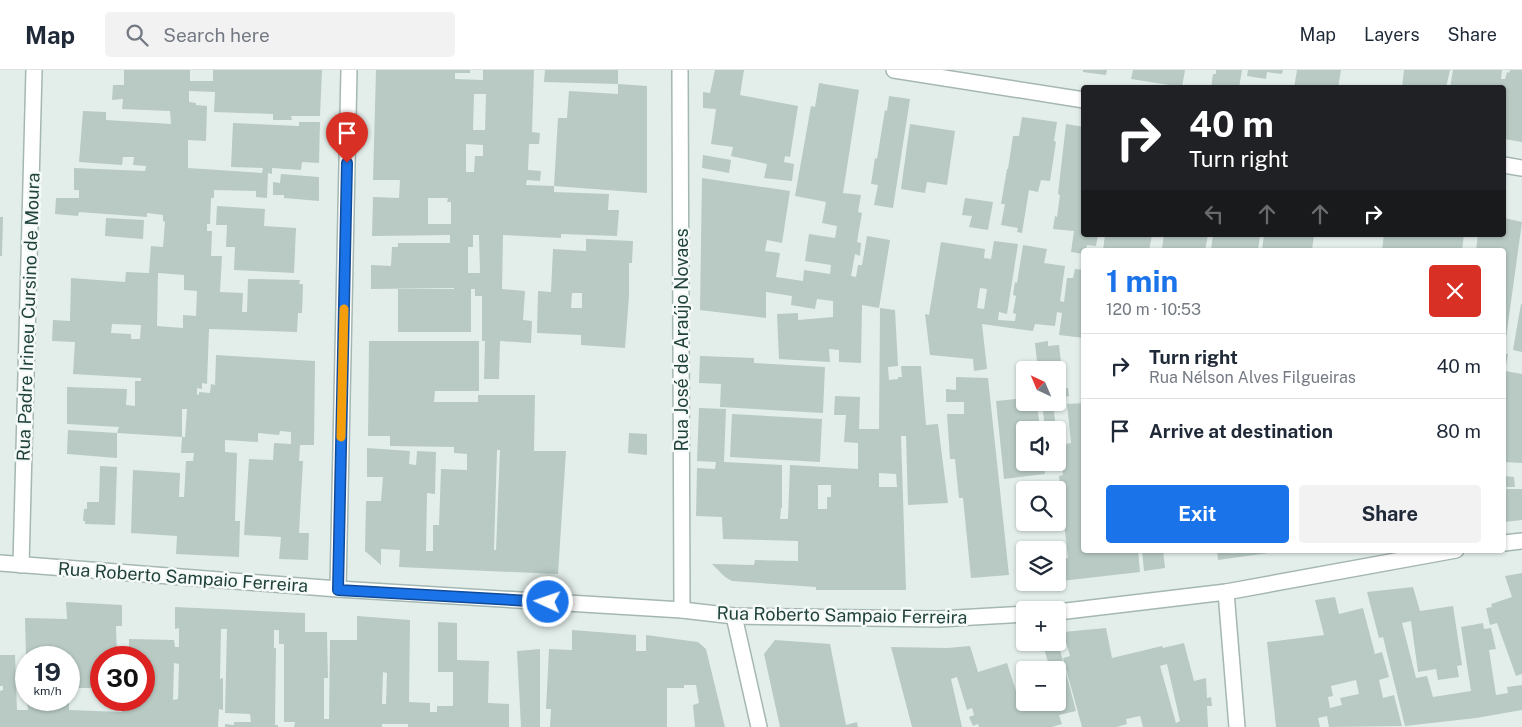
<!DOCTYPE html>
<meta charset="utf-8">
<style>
body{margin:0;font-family:"Public Sans",sans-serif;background:#f2f2f3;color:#1f2937;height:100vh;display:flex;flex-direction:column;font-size:19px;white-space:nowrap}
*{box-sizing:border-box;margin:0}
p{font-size:16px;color:#747a83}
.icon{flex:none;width:28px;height:28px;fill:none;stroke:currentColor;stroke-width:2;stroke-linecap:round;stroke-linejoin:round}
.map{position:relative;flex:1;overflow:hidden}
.sheet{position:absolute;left:1081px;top:178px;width:425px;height:305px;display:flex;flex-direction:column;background:#fff;border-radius:5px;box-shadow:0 1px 4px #0004}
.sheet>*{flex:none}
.banner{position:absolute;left:1081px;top:15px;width:425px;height:152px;border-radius:5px;box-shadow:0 1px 4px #0004;background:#202124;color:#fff;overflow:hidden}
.needle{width:32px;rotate:316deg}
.controls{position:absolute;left:1016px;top:291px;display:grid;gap:10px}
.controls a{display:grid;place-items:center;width:50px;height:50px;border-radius:5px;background:#fff;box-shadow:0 1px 4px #0004;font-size:25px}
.speed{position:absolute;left:15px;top:576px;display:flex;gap:10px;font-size:25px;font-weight:700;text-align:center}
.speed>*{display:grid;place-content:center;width:65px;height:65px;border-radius:50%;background:#fff;box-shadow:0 1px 4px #0004;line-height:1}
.speed small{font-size:12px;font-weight:400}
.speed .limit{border:8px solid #d22;background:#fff;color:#111}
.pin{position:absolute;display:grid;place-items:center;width:42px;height:42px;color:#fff;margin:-51px -21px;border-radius:50% 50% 50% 0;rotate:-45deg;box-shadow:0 0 5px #0007}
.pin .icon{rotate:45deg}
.me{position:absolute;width:55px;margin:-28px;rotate:273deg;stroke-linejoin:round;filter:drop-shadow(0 0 4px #0008)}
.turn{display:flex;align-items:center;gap:18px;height:105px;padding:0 25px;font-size:22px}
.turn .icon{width:65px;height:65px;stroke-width:2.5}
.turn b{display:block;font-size:35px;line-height:42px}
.lanes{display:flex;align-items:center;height:48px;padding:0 25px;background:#0003;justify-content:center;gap:25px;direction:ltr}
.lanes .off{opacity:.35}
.round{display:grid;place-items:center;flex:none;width:52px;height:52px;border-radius:5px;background:#f2f2f3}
.overview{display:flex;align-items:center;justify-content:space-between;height:85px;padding:0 25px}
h1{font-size:30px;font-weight:700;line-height:38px;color:#1a73e8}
.button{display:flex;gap:10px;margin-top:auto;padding:10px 25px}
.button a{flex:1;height:58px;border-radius:5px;background:#1a73e8;color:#fff;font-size:20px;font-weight:700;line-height:58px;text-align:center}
.button a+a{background:#f2f2f3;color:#1f2937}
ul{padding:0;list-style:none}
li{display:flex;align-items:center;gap:15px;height:65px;padding:0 25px;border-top:1px solid #e0e1e3}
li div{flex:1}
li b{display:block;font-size:19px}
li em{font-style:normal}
header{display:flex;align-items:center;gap:30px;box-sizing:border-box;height:70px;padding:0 25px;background:#fff;border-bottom:1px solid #e0e1e3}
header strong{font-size:24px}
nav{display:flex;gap:28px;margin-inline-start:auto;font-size:18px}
.search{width:350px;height:45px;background:#f2f2f3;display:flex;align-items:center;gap:12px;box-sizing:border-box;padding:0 18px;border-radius:5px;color:#747a83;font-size:19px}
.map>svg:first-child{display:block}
</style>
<header>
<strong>Map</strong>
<div class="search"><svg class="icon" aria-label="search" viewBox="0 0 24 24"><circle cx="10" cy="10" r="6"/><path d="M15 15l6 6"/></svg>Search here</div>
<nav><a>Map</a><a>Layers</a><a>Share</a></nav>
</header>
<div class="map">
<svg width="1522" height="657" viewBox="0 0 1522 657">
<rect width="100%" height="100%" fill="#e3eeea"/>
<!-- building -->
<g fill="#b8cac3" fill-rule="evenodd">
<path d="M124,0H190V11H213V0H322L320,46H291L292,50H273V44L214,42L215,22L189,21V32L196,33V35L207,36L206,71L188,70V98L262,103L263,98L231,97L233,53L299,56V52H320L319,93L302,92L301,100L272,98V104L268,103L267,128L256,127V121L214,120V128H211L210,154H207V161H212L211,186H222L220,222L243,223L242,242H247L248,209L300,210L299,214H303L302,243H298L297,262L209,259L207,314L202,313V319L197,318V325L199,324V322L210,323L211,314L215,315L216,285L315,291L314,375H300L299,391H303L299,463H309L308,490L279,489L281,467L244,465L249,389L273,390L274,373L291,374V362L280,361L279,365L258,363V372L225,370V382L237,383L235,451H240L239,487L176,484L177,466L131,463L133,400L180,403L179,427H184L186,391H193L194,383H181L182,367H185L187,339H182V367L117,363L119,357L67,354V317L127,319L126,335L135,336V311H141V308L73,304L75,272L52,271L53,250L70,251L71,208L125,212L126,202L149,203L151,176L163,177L165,152L163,151V145L147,143V147L79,142L78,146L55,144L56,128H79V120H74V98L145,101L146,96L133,95L134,87H123L122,95L79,92L83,41L106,42V50L171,54L170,41L122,39L123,29L112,30L113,15H124ZM158,203L184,205V220L197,221L196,246L183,245V258L157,256ZM112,254L141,255L140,269H131V264L111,263Z"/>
<path d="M376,0H470V3H455V9L483,10V0H534L532,62L540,63L539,74H529L528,100L541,101L540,111L527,110L526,115L554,116L558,48H567L569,21L618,24V14L544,12L545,0H618V14L647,16V123L554,116V122L609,124L608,140H619L617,166L561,164V168L503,165L502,219L525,221L523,250L532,251L531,273L500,271L499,309H484L485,271H482V226H475V219H471V262H398V219H454V218L371,219V195L391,196L392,177H398V173H450V165L372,166L373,127L399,128L400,110H373ZM474,24H486L485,60H473ZM466,74L483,75V86H475L474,102H466ZM428,128H448L447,132H451V154H428ZM473,165H479L480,203H468V177H473Z"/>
<polygon points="715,0 744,0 740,25 798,36 790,87 785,86 784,92 794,94 792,111 764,108 767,94 731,86 733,77 711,74 716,39 703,38 703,22 710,23"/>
<polygon points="1083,0 1107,0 1106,5 1083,2"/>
<polygon points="1133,0 1185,0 1182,17 1131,9"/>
<polygon points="1216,0 1242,0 1239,18 1211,18 1213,4 1216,4"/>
<polygon points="1248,0 1283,0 1282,4 1267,2 1266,9 1247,6"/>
<polygon points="1297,0 1341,0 1338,18 1294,18"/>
<polygon points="1404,0 1450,0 1446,18 1402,18"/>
<polygon points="1453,0 1502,0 1501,9 1505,9 1507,2 1509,3 1510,0 1522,0 1522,72 1504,69 1504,18 1450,18"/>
<polygon points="819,13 859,20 843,123 861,125 858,142 862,143 857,172 861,173 860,186 855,184 851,206 856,207 858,195 862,195 867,166 890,170 879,238 862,235 861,293 839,292 839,280 829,279 830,292 779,289 777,244 798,243 798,250 833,247 833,231 817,229 815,239 791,235 792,226 766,222 766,248 700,240 702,108 790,121 782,173 767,170 765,181 780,183 776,207 803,211 804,200 830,204 831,195 805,191 809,164 835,168 837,156 822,153 826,132 795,126 811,36 815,37"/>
<polygon points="889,26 910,29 893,138 874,135 878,115 871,114 875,88 877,89 885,40 887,41"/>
<polygon points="1022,47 1057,52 1054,71 1056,72 1050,111 1041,110 1038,122 1029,120 1022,163 1017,162 1018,158 1001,155 1005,134 1001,134 1007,99 1008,99 1013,66 1019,66"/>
<polygon points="910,54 955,61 947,115 927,112 925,123 901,119"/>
<polygon points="1066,54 1084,57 1084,165 1098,165 1096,176 1087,175 1086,180 1084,180 1084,184 1071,182 1074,161 1053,159 1055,146 1057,147 1060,125 1058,124"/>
<polygon points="703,85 731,90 729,103 702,98"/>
<polygon points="281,104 319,107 319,131 284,128 284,125 273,125 273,112 280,113"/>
<polygon points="965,128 993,132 988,160 969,157 972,146 962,145"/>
<polygon points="217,136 265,139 264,156 296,158 294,203 234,200 235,177 226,177 227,155 216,155"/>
<polygon points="0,147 3,147 2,186 0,186"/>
<polygon points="106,148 144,150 143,169 105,166"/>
<polygon points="1504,148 1522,152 1506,268 1504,268 1504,180 1476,180 1478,165 1504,165"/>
<polygon points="1105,165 1152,165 1149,180 1103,180"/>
<polygon points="1164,165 1208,165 1205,180 1162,179"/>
<polygon points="1213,165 1260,165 1258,180 1211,180"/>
<polygon points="1264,165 1314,165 1312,180 1291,180 1285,178 1284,180 1262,180"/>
<polygon points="1384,165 1464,165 1462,180 1382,180"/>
<path d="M586,169L633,171L632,193H629V226L625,278L581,275V265L537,263L538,221L551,222L553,179L586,181ZM572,223H582V238H571Z"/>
<path d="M994,171L1018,174L1007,244L999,242L998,250L1015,251L1016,244L1013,243L1016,226L1013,225L1015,212L1017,213L1023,175L1047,179L1044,193L1065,196L1060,231L1064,232L1067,208H1073L1075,199L1084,200V268L1059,265L1062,243L1057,242L1055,256L1035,254L1033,261L982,254L987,299L974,301L973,289L930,285L925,244L929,245L941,172L985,179L984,188L991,189ZM980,218L987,219L984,239L977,238Z"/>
<polygon points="1521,234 1522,234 1522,282 1513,280"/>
<path d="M880,238L895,240L898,296L888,297L889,310L898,309V307H902L901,296H921L926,355L938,354L948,433L908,435L906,366H901L906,520H816V517L732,511L725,507L712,494L754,495L755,490L798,491V471L723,469L722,447L696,446L697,398L715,399L716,392L697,391L699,338L726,339L724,392L782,395V438H781L780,449H788L790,395L858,399V373L844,372L846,345H834L835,326L860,327L859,359H879ZM879,403L896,404L897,417H879ZM818,415H831V427H827V439H818Z"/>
<path d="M369,271H479V321H435L434,332H478V325H535L534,381H566L558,504L399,497L400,480L381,479V495L365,481L366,431H381L383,407H367V378L410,381L409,394L416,395L417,381L436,382L435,424L427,423L426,481H433V455H439L441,399L467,400V384L454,383V377L390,376V366H368ZM497,380H500L496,480H494Z"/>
<polygon points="1048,271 1048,276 1059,275 1064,318 1068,318 1069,326 1065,327 1066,330 1058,331 1058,300 1038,300 1035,273"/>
<polygon points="1504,284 1508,284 1505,301 1522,304 1522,393 1504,392"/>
<polygon points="700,286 754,288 754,293 825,297 823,343 720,337 721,314 699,313"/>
<polygon points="956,307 988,308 1009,505 971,508 963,428 959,428 955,389 950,389 947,344 964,344 964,332 946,332 946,319 956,320"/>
<polygon points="1025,328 1025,332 1037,332 1040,360 1025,360 1025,392 1043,392 1045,404 1004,409 996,331"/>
<polygon points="1042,332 1053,332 1056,360 1045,360"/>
<polygon points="1084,333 1084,480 1138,480 1140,502 1061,511 1059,489 1068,488 1063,443 1058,443 1058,420 1051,420 1051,415 1060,414 1059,406 1063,405 1060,375 1071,373 1067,334"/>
<polygon points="732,344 822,349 820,392 730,387"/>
<polygon points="68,360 117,363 117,388 67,384"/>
<polygon points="629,363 647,364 647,385 628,383"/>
<polygon points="100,396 117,397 115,455 85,454 85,451 83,451 84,439 87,439 87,432 99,432"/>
<polygon points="1504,406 1514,407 1515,417 1504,417"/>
<polygon points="1505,419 1522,419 1522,450 1504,452"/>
<polygon points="1142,480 1163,480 1165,498 1144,501"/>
<polygon points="1217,480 1282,480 1282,481 1218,490"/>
<polygon points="1522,503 1522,604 1516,606 1497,553 1490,555 1486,538 1492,537 1491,534 1512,527 1505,506"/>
<polygon points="1413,517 1420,541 1453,536 1462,595 1457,596 1459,607 1438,610 1436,599 1418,602 1411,551 1402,553 1416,608 1427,606 1433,627 1471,621 1461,557 1483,553 1484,559 1491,558 1496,579 1489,580 1496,625 1508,623 1507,617 1522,615 1522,640 1476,648 1405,656 1383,567 1379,568 1367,522"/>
<path d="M1335,527L1339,544L1363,538L1375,584L1382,582L1389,607L1379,610L1383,628L1394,625L1402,656L1329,657L1327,646L1318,648L1320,657H1276L1267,572L1324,565L1315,530ZM1356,610L1359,624L1340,628L1342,635L1330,638L1328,627L1333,626L1331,616Z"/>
<polygon points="66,532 122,535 122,556 116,556 117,588 101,588 101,618 69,618 69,588 26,588 25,548 67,549"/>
<path d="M175,537L305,543V562H327L328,608H324V649H329L330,570H357V546L410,550L409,632L430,633V642H437V636H453V602H438V552L457,553V590L489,591L488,633L509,634V657H408V654H382V657H294L295,652H284V574H279V560H274V578H276L275,655H278V657H225V654L234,655V652H251L250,644L225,643L227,559H221L220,609L223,608V640L219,639L218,657H0V621L3,620V616H0V585H15L17,640H28L27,630H69V640L122,642V630H147L148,597H144V588H129V569L174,570L175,577H179V558L175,559ZM174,593L179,594L178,629L173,630ZM383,602L387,603L386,634H382Z"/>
<path d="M1106,558L1112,588L1162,576L1163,578L1184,573L1194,611L1206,608L1207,628L1211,627L1212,636H1207L1208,657H1143L1140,646L1126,649L1127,654L1117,657H1082L1063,588L1070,586L1063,562ZM1167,594L1180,651L1176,653L1160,596Z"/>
<polygon points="572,560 636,565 636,581 646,581 646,565 698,572 706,579 725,657 695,657 693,635 699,633 696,615 684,615 684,618 667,618 667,657 550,657 551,639 546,639 549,579 572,580"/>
<polygon points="775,570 830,574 846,655 857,652 858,657 780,657 764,584"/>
<polygon points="1042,572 1058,572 1076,641 1059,645 1062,654 1052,657 979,657 978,654 973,656 969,647 974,645 972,638 967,640 957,607 951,609 962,657 912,657 891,577 947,578 970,576 978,602 1007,593 1019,630 1025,628 1025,632 1058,632 1058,600 1025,600 1025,608 1022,600 1048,592"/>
<polygon points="540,579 540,657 521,657 517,581"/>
</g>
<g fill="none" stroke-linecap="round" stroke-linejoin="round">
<!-- minor casing -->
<g stroke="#a5b7b2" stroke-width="18">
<g id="minor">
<polyline points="680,0 682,540"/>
<polyline points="894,0 1084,30"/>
<polyline points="1504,95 1522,98"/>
<polyline points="1504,473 1522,471"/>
<polyline points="0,493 338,519 682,540 734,546 938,549 1025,544"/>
<polyline points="21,495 34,0"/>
<polyline points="338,519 349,0"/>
<polyline points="1226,522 1237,657"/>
<polyline points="1058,542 1226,522 1456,480"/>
<polyline points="734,546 759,657"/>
</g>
</g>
<!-- minor -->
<use href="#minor" stroke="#fff" stroke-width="15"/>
</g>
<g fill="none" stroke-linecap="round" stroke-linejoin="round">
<!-- route casing -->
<g stroke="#114b97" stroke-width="12">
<polyline id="route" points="347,93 338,520 548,532"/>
</g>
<!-- route -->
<use href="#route" stroke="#1a73e8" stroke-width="9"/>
<!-- slow -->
<polyline stroke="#f59e0b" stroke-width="9" points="341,367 344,239"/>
</g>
<g text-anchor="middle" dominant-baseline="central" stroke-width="5" stroke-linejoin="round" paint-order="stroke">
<!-- street labels -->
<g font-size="18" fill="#21423b" stroke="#f5faf8">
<text transform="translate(28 247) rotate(-88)">Rua Padre Irineu Cursino de Moura</text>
<text transform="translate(681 270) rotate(-90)">Rua José de Araújo Novaes</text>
<text transform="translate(183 507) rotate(4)">Rua Roberto Sampaio Ferreira</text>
<text transform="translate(842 545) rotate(1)">Rua Roberto Sampaio Ferreira</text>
</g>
</g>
</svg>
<div class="controls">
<a><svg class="needle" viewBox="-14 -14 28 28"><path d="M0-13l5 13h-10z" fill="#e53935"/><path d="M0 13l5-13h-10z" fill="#747a83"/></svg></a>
<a><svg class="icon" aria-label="sound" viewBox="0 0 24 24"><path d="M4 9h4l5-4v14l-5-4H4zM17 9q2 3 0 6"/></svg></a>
<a><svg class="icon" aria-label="search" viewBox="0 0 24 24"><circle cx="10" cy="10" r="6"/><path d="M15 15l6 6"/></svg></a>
<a><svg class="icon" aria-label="layers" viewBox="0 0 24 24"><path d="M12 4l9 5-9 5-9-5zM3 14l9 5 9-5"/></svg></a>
<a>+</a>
<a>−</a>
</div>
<div class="speed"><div>19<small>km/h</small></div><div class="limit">30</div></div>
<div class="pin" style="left:347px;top:93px;background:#d93025"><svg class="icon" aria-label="arrive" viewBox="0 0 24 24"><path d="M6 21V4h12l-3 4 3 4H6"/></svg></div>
<svg class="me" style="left:548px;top:532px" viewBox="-20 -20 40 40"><circle r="17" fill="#1a73e8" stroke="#fff" stroke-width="3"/><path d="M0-11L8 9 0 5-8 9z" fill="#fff"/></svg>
<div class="banner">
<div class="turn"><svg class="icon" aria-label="right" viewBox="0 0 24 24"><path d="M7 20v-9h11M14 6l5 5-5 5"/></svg><div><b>40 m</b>Turn right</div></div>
<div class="lanes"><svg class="icon off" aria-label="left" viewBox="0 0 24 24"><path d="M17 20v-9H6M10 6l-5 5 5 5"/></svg><svg class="icon off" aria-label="ahead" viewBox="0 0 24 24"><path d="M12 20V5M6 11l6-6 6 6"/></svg><svg class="icon off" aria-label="ahead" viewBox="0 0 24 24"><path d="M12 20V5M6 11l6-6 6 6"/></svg><svg class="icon" aria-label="right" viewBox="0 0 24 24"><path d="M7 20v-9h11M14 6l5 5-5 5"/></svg></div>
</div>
<section class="sheet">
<div class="overview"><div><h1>1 min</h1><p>120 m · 10:53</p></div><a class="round" style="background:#d93025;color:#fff"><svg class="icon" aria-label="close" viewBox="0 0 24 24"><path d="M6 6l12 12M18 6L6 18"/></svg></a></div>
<ul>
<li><svg class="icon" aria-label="right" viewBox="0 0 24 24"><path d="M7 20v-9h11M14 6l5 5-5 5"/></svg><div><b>Turn right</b><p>Rua Nélson Alves Filgueiras</p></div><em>40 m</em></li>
<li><svg class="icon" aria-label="arrive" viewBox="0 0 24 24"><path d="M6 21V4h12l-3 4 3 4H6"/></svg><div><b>Arrive at destination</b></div><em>80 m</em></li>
</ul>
<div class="button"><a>Exit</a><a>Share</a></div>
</section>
</div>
